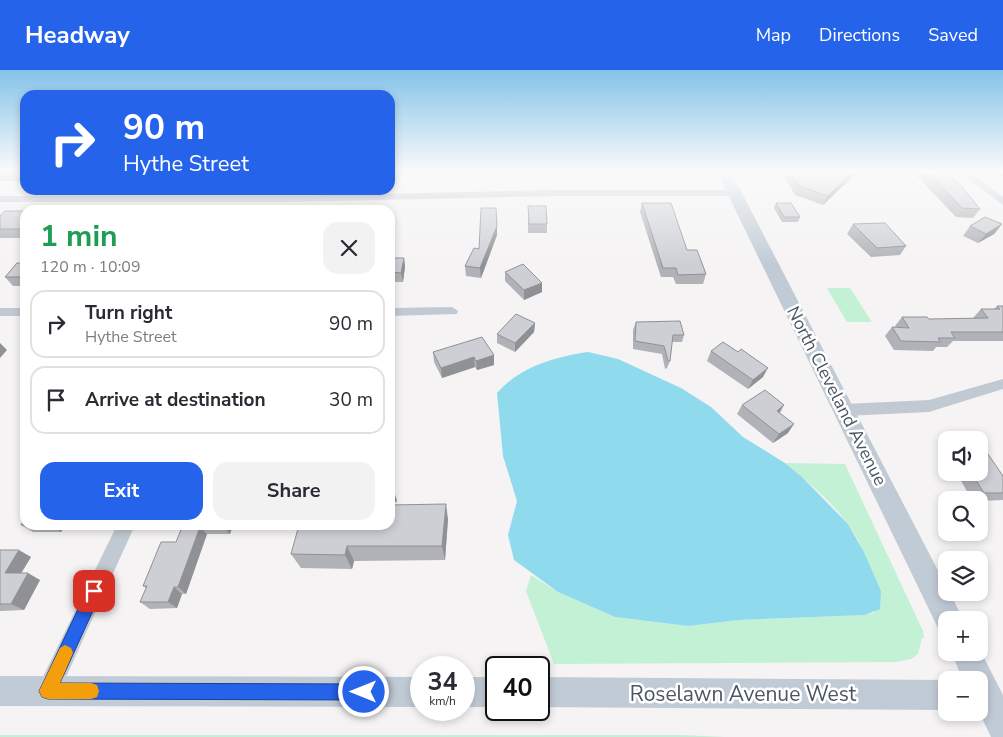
<!DOCTYPE html>
<meta charset="utf-8">
<style>
body{margin:0;font-family:"Nunito Sans",sans-serif;background:#f2f2f3;color:#2b2b33;height:100vh;display:flex;flex-direction:column;font-size:19px;white-space:nowrap}
*{box-sizing:border-box;margin:0}
p{font-size:16px;color:#7c7c81}
.icon{flex:none;width:28px;height:28px;fill:none;stroke:currentColor;stroke-width:2;stroke-linecap:round;stroke-linejoin:round}
.map{position:relative;flex:1;overflow:hidden}
.sheet{position:absolute;left:20px;top:135px;width:375px;height:325px;display:flex;flex-direction:column;background:#fff;border-radius:15px;box-shadow:0 2px 8px #0003}
.sheet>*{flex:none}
.top-card{position:absolute;left:20px;top:20px;width:375px;height:105px;border-radius:15px;box-shadow:0 2px 8px #0003;background:#2563eb;color:#fff;overflow:hidden}
.tools{position:absolute;left:938px;top:361px;display:grid;gap:10px}
.tools a{display:grid;place-items:center;width:50px;height:50px;border-radius:10px;background:#fff;box-shadow:0 2px 8px #0003;font-size:25px}
.speed{position:absolute;left:410px;top:586px;display:flex;gap:10px;font-size:25px;font-weight:700;text-align:center}
.speed>*{display:grid;place-content:center;width:65px;height:65px;border-radius:50%;background:#fff;box-shadow:0 2px 8px #0003;line-height:1}
.speed small{font-size:12px;font-weight:400}
.speed .limit{border:2px solid #111;border-radius:8px;background:#fff;color:#111}
.pin{position:absolute;display:grid;place-items:center;width:42px;height:42px;color:#fff;margin:-21px;border-radius:10px;box-shadow:0 2px 8px #0006}
.me{position:absolute;width:55px;margin:-28px;rotate:270deg;stroke-linejoin:round;filter:drop-shadow(0 0 4px #0008)}
.turn{display:flex;align-items:center;gap:18px;height:105px;padding:0 20px;font-size:22px}
.turn .icon{width:65px;height:65px;stroke-width:2.5}
.turn b{display:block;font-size:35px;line-height:42px}
.round{display:grid;place-items:center;flex:none;width:52px;height:52px;border-radius:15px;background:#f2f2f3}
.overview{display:flex;align-items:center;justify-content:space-between;height:85px;padding:0 20px}
h1{font-size:30px;font-weight:700;line-height:38px;color:#1e9e55}
.cta{display:flex;gap:10px;margin-top:auto;padding:10px 20px}
.cta a{flex:1;height:58px;border-radius:15px;background:#2563eb;color:#fff;font-size:20px;font-weight:700;line-height:58px;text-align:center}
.cta a+a{background:#f2f2f3;color:#2b2b33}
ul{padding:0;list-style:none}
li{display:flex;align-items:center;gap:15px;height:68px;margin:0 10px 8px;padding:0 10px;border:2px solid #e1e1e2;border-radius:15px}
li div{flex:1}
li b{display:block;font-size:19px}
li em{font-style:normal}
header{display:flex;align-items:center;gap:30px;box-sizing:border-box;height:70px;padding:0 25px;background:#2563eb;color:#fff}
header strong{font-size:24px}
nav{display:flex;gap:28px;margin-inline-start:auto;font-size:18px}
.map>svg:first-child{display:block}
</style>
<header>
<strong>Headway</strong>
<nav><a>Map</a><a>Directions</a><a>Saved</a></nav>
</header>
<div class="map">
<svg width="1003" height="667" viewBox="0 0 1003 667">
<rect width="100%" height="100%" fill="#f5f3f3"/>
<!-- green -->
<g fill="#c3f1d5">
<polygon points="827,218 850,218 872,252 847,252"/>
<path d="M785,393L845,394L923,561L924,568H922L918,584L911,589L897,592L554,594L526,521L531,505L558,522L615,547L688,556L739,550L865,545L874,543C871,524 870,494 862,478C847,444 814,417 785,393Z"/>
<polygon points="0,665 683,665 724,667 0,667"/>
</g>
<!-- water -->
<path fill="#90daee" d="M588,282L618,289L681,318L711,337L743,367L785,393L802,407L848,454L863,480L881,521L880,539L865,545L739,550L688,556L615,547L558,522L514,490L508,465L517,431L503,386L497,323C520,297 554,287 588,282Z"/>
<g fill="none" stroke-linecap="round" stroke-linejoin="round">
<!-- street -->
<g fill="#c1cad2" fill-rule="evenodd">
<polygon points="959,102 970,102 1003,127 1003,135"/>
<polygon points="555,120 735,120 740,123 735,126 555,126 288,132 0,132 0,126 288,126"/>
<polygon points="452,237 458,241 457,244 390,246 390,238"/>
<rect x="0" y="238" width="25" height="8"/>
<polygon points="1003,309 1003,319 929,342 845,346 840,344 837,340 840,336 845,334 929,330"/>
<polygon points="117,455 135,455 56,629 48,632 40,629 37,621 40,613"/>
</g>
<!-- secondary -->
<g fill="#c1cbd6" fill-rule="evenodd">
<polygon points="717,102 731,102 946,516 946,522 950,522 963,550 946,550 946,563 939,560"/>
<polygon points="979,578 1003,625 1003,667 991,667 979,642 979,610 963,610 951,582 979,582"/>
<polygon points="0,606 421,607 421,637 0,636"/>
<rect x="464" y="607" width="32" height="30"/>
<polygon points="539,607 946,610 946,640 539,637"/>
</g>
</g>
<!-- wall -->
<g fill="#b0b2b7">
<polygon points="0,102 25,102 24,111 0,111"/>
<polygon points="787,102 875,102 873,105 854,105 823,135 795,125 785,108"/>
<polygon points="913,102 947,102 980,139 973,148 956,147"/>
<polygon points="999,102 1003,102 1003,107 998,103"/>
<polygon points="642,133 687,180 706,204 703,214 676,214 673,207 661,207 640,142"/>
<polygon points="776,133 800,147 798,152 782,152 774,138"/>
<polygon points="528,136 547,154 547,163 528,163"/>
<polygon points="496,138 497,165 481,208 466,206 465,196 479,179"/>
<polygon points="25,141 25,168 0,168 0,146"/>
<polygon points="853,154 906,176 900,185 871,187 847,164"/>
<polygon points="1002,154 994,164 978,173 963,166 970,156"/>
<polygon points="390,188 404,188 405,197 403,212 390,212"/>
<polygon points="25,193 25,216 13,216 5,207"/>
<polygon points="505,202 542,222 524,230 505,211"/>
<polygon points="997,236 1003,236 1003,271 953,271 947,277 936,277 933,281 894,280 885,266 892,257 896,257 895,256 902,247 929,249 973,249 973,248 981,239 994,239"/>
<polygon points="636,252 684,265 682,272 672,272 670,291 667,298 665,299 662,284 633,279 633,260"/>
<polygon points="535,253 534,262 515,282 497,273 497,264"/>
<polygon points="390,255 395,264 392,288 390,288"/>
<polygon points="711,281 763,307 748,319 707,291"/>
<polygon points="433,282 494,285 494,295 477,300 475,297 442,308 434,292"/>
<polygon points="742,335 784,335 780,343 788,363 773,373 737,344"/>
<polygon points="946,377 946,387 942,380"/>
<polygon points="956,402 979,402 1003,406 1003,430 979,431 979,430 972,430"/>
<polygon points="390,413 397,431 392,435 448,449 445,490 354,491 352,499 301,498 291,484"/>
<polygon points="25,448 25,455 65,455 61,462 33,462 21,455"/>
<polygon points="183,455 233,455 230,464 207,464 186,524 182,524 177,538 150,539 140,532 146,518 143,516 176,472"/>
<polygon points="0,480 31,487 21,503 40,510 24,540 0,541"/>
</g>
<!-- shaded-wall -->
<g fill="#909195">
<polygon points="19,102 25,102 24,111 18,103"/>
<polygon points="853,102 856,102 854,105 823,135 828,126"/>
<polygon points="1002,154 994,164 978,173 986,164"/>
<polygon points="497,156 497,165 481,208 480,198"/>
<polygon points="404,188 405,197 403,212 401,203"/>
<polygon points="542,213 542,222 524,230 524,220"/>
<polygon points="535,253 534,262 515,282 515,273"/>
<polygon points="393,255 395,264 392,288 390,278"/>
<polygon points="0,273 7,280 0,288"/>
<polygon points="494,285 494,295 477,300 476,291"/>
<polygon points="474,287 475,297 442,308 441,298"/>
<polygon points="768,298 763,307 748,319 753,310"/>
<polygon points="784,335 778,344 777,341"/>
<polygon points="794,354 788,363 773,373 779,364"/>
<polygon points="392,415 397,431 390,437 390,417"/>
<polygon points="446,434 448,449 445,490 442,476"/>
<polygon points="51,455 65,455 61,462"/>
<polygon points="224,455 233,455 230,464 223,457"/>
<polygon points="200,457 207,464 186,524 178,517"/>
<polygon points="347,476 354,491 352,499 345,485"/>
<polygon points="19,480 31,487 17,510 5,503"/>
<polygon points="28,503 40,510 24,540 11,534"/>
<polygon points="174,517 182,524 177,538 168,532"/>
</g>
<!-- building -->
<g fill="#cdcfd5" stroke="#909195">
<polygon points="0,102 19,102 18,103 0,103"/>
<polygon points="790,102 853,102 828,126 799,116"/>
<polygon points="928,102 947,102 961,116 980,139 962,138"/>
<polygon points="642,133 671,133 687,180 697,180 706,204 678,205 676,198 663,198"/>
<polygon points="776,133 791,133 800,147 784,147"/>
<polygon points="528,136 546,136 547,154 529,154"/>
<polygon points="325,137 324,140 307,140 308,138"/>
<polygon points="227,138 249,138 248,140 226,140"/>
<polygon points="481,138 496,138 497,156 480,198 465,196 474,178 479,179"/>
<polygon points="127,139 189,140 126,140"/>
<polygon points="5,141 25,141 25,159 0,159 0,146"/>
<polygon points="985,147 1002,154 986,164 970,156"/>
<polygon points="885,153 906,176 877,178 853,154"/>
<polygon points="390,188 404,188 401,203 390,202"/>
<polygon points="17,193 25,193 25,207 5,207"/>
<polygon points="523,194 542,213 524,220 505,202"/>
<polygon points="997,236 1003,236 1003,262 951,262 955,268 938,268 940,272 901,271 892,257 909,258 902,247 927,247 929,249 988,248 981,239 1000,239"/>
<polygon points="516,244 535,253 515,273 497,264"/>
<polygon points="680,251 684,265 673,265 670,291 668,291 664,276 635,271 636,252"/>
<polygon points="390,255 393,255 390,278"/>
<polygon points="482,267 494,285 476,291 474,287 441,298 433,282"/>
<polygon points="723,272 738,282 741,279 768,298 753,310 711,281"/>
<polygon points="765,320 784,335 777,341 794,354 779,364 742,335"/>
<polygon points="979,371 1003,406 1003,423 984,423 971,402 979,402"/>
<polygon points="446,434 442,476 347,476 345,485 291,484 299,455 390,455 390,435"/>
<polygon points="25,448 25,455 21,455"/>
<polygon points="183,455 224,455 223,457 200,457 178,517 174,517 168,532 140,532 147,516 143,516 161,472 176,472"/>
<polygon points="0,480 19,480 5,503 28,503 11,534 0,534"/>
</g>
<!-- sky -->
<linearGradient id="sky" x2="0" y2="1"><stop stop-color="#85c3ea"/><stop offset="0.52" stop-color="#fafafa"/><stop offset="1" stop-color="#fafafa" stop-opacity="0"/></linearGradient>
<rect width="1003" height="195" fill="url(#sky)"/>
<!-- route -->
<polygon fill="#2563eb" stroke="#184099" points="94,514 100,516 102,521 60,613 364,614 369,616 372,622 369,628 364,630 48,629 42,627 39,621 42,615 89,516"/>
<!-- slow -->
<polygon fill="#f59e0b" points="65,575 71,578 73,583 60,613 91,613 97,615 99,621 97,627 91,629 48,629 42,627 39,621 42,615 60,578"/>
<g text-anchor="middle" dominant-baseline="central" stroke-width="5" stroke-linejoin="round" paint-order="stroke">
<!-- street labels -->
<g font-size="18" fill="#4a5661" stroke="#fff">
<text transform="translate(837 326) rotate(63)">North Cleveland Avenue</text>
</g>
<!-- near-street labels -->
<g font-size="21" fill="#4a5661" stroke="#fff">
<text x="743" y="624">Roselawn Avenue West</text>
</g>
</g>
</svg>
<div class="tools">
<a><svg class="icon" aria-label="sound" viewBox="0 0 24 24"><path d="M4 9h4l5-4v14l-5-4H4zM17 9q2 3 0 6"/></svg></a>
<a><svg class="icon" aria-label="search" viewBox="0 0 24 24"><circle cx="10" cy="10" r="6"/><path d="M15 15l6 6"/></svg></a>
<a><svg class="icon" aria-label="layers" viewBox="0 0 24 24"><path d="M12 4l9 5-9 5-9-5zM3 14l9 5 9-5"/></svg></a>
<a>+</a>
<a>−</a>
</div>
<div class="speed"><div>34<small>km/h</small></div><div class="limit">40</div></div>
<div class="pin" style="left:94px;top:521px;background:#d93025"><svg class="icon" aria-label="arrive" viewBox="0 0 24 24"><path d="M6 21V4h12l-3 4 3 4H6"/></svg></div>
<svg class="me" style="left:364px;top:622px" viewBox="-20 -20 40 40"><circle r="17" fill="#2563eb" stroke="#fff" stroke-width="3"/><path d="M0-11L8 9 0 5-8 9z" fill="#fff"/></svg>
<div class="top-card">
<div class="turn"><svg class="icon" aria-label="right" viewBox="0 0 24 24"><path d="M7 20v-9h11M14 6l5 5-5 5"/></svg><div><b>90 m</b>Hythe Street</div></div>
</div>
<section class="sheet">
<div class="overview"><div><h1>1 min</h1><p>120 m · 10:09</p></div><a class="round"><svg class="icon" aria-label="close" viewBox="0 0 24 24"><path d="M6 6l12 12M18 6L6 18"/></svg></a></div>
<ul>
<li><svg class="icon" aria-label="right" viewBox="0 0 24 24"><path d="M7 20v-9h11M14 6l5 5-5 5"/></svg><div><b>Turn right</b><p>Hythe Street</p></div><em>90 m</em></li>
<li><svg class="icon" aria-label="arrive" viewBox="0 0 24 24"><path d="M6 21V4h12l-3 4 3 4H6"/></svg><div><b>Arrive at destination</b></div><em>30 m</em></li>
</ul>
<div class="cta"><a>Exit</a><a>Share</a></div>
</section>
</div>
